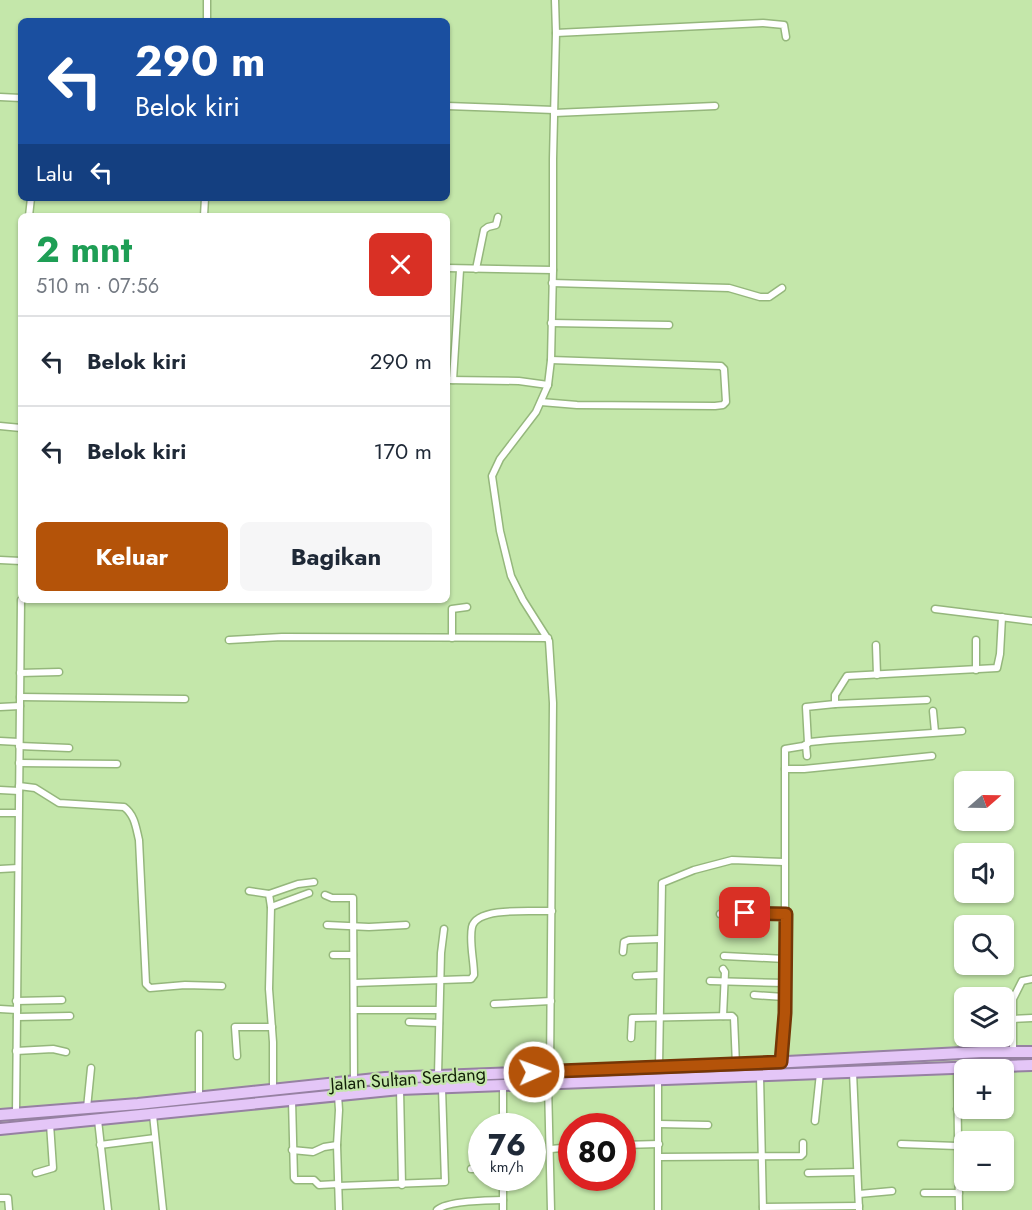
<!DOCTYPE html>
<html lang="id">
<meta charset="utf-8">
<style>
body{margin:0;font-family:Jost,sans-serif;background:#f6f6f7;color:#1f2937;height:100vh;display:flex;flex-direction:column;font-size:22px;white-space:nowrap}
*{box-sizing:border-box;margin:0}
p{font-size:20px;color:#747a83}
.icon{flex:none;width:33px;height:33px;fill:none;stroke:currentColor;stroke-width:2;stroke-linecap:round;stroke-linejoin:round}
.map{position:relative;flex:1;overflow:hidden}
.drawer{position:absolute;left:18px;top:213px;width:432px;height:390px;display:flex;flex-direction:column;background:#fff;border-radius:9px;box-shadow:0 2px 4px #0004}
.drawer>*{flex:none}
.banner{position:absolute;left:18px;top:18px;width:432px;height:183px;border-radius:9px;box-shadow:0 2px 4px #0004;background:#1a4fa0;color:#fff;overflow:hidden}
.needle{width:39px;rotate:70deg}
.tools{position:absolute;left:954px;top:771px;display:grid;gap:12px}
.tools a{display:grid;place-items:center;width:60px;height:60px;border-radius:9px;background:#fff;box-shadow:0 2px 4px #0004;font-size:30px}
.speed{position:absolute;left:468px;top:1113px;display:flex;gap:12px;font-size:30px;font-weight:700;text-align:center}
.speed>*{display:grid;place-content:center;width:78px;height:78px;border-radius:50%;background:#fff;box-shadow:0 2px 4px #0004;line-height:1}
.speed small{font-size:15px;font-weight:400}
.speed .limit{border:9px solid #d22;background:#fff;color:#111}
.pin{position:absolute;display:grid;place-items:center;width:51px;height:51px;color:#fff;margin:-26px;border-radius:12px;box-shadow:0 3px 9px #0006}
.me{position:absolute;width:66px;margin:-33px;rotate:88deg;stroke-linejoin:round;filter:drop-shadow(0 0 4px #0008)}
.turn{display:flex;align-items:center;gap:21px;height:126px;padding:0 18px;font-size:27px}
.turn .icon{width:78px;height:78px;stroke-width:2.5}
.turn b{display:block;font-size:42px;line-height:51px}
.then{display:flex;align-items:center;height:57px;padding:0 18px;background:#0003;gap:12px;font-size:22px}
.round{display:grid;place-items:center;flex:none;width:63px;height:63px;border-radius:9px;background:#f6f6f7}
.overview{display:flex;align-items:center;justify-content:space-between;height:102px;padding:0 18px}
h1{font-size:36px;font-weight:700;line-height:45px;color:#1e9e55}
.action{display:flex;gap:12px;margin-top:auto;padding:12px 18px}
.action a{flex:1;height:69px;border-radius:9px;background:#b45309;color:#fff;font-size:24px;font-weight:700;line-height:69px;text-align:center}
.action a+a{background:#f6f6f7;color:#1f2937}
ul{padding:0;list-style:none}
li{display:flex;align-items:center;gap:18px;height:90px;padding:0 18px;border-top:2px solid #e0e1e3}
li div{flex:1}
li b{display:block;font-size:22px}
li em{font-style:normal}
.map>svg:first-child{display:block}
</style>
<div class="map">
<svg width="1032" height="1210" viewBox="0 0 1032 1210">
<rect width="100%" height="100%" fill="#c4e7aa"/>
<g fill="none" stroke-linecap="round" stroke-linejoin="round">
<!-- minor casing -->
<g stroke="#95b77c" stroke-width="9">
<g id="minor">
<polyline points="207,21 207,0"/>
<polyline points="556,33 763,23 784,25 786,37"/>
<polyline points="0,97 21,98"/>
<polyline points="447,106 554,110"/>
<polyline points="554,113 715,106"/>
<polyline points="29,216 31,198"/>
<polyline points="204,216 205,198"/>
<polyline points="447,268 553,270"/>
<polyline points="476,269 484,230 488,227 496,225 498,217"/>
<polyline points="552,283 729,288 760,297 769,297 782,288"/>
<polyline points="551,323 669,325"/>
<polyline points="447,380 519,381 548,385"/>
<polyline points="453,380 460,270"/>
<polyline points="541,402 577,405 715,406 723,405 726,402 724,369 721,366 551,360"/>
<polyline points="0,426 21,428"/>
<polyline points="0,560 21,561"/>
<polyline points="935,609 1032,621"/>
<polyline points="452,638 452,609 467,607"/>
<polyline points="229,640 282,637 548,638"/>
<polyline points="876,645 877,675"/>
<polyline points="976,670 976,640"/>
<polyline points="20,673 59,672"/>
<polyline points="20,697 185,699"/>
<polyline points="835,704 835,695 847,676 997,668 1000,654 1002,617"/>
<polyline points="0,707 20,706"/>
<polyline points="933,711 935,732"/>
<polyline points="0,741 19,742"/>
<polyline points="808,743 806,707 835,704 927,700"/>
<polyline points="806,745 807,756"/>
<polyline points="19,746 69,748"/>
<polyline points="19,763 117,764"/>
<polyline points="785,769 804,769 932,756"/>
<path d="M19,786L35,788L59,803L124,807C135,815 136,828 139,840L146,984L150,988L185,985L222,986"/>
<polyline points="0,790 19,791"/>
<polyline points="0,813 18,813"/>
<polyline points="0,869 18,868"/>
<polyline points="249,891 269,894 271,907 269,989 273,1042 273,1090"/>
<polyline points="269,894 298,884 314,882"/>
<polyline points="325,895 332,898 353,898 354,1081"/>
<polyline points="271,907 309,893"/>
<polyline points="720,914 786,914"/>
<polyline points="327,925 369,927 406,925"/>
<polyline points="623,952 624,942 629,940 660,939"/>
<polyline points="333,955 353,955"/>
<polyline points="724,956 785,959"/>
<polyline points="636,976 659,975"/>
<polyline points="710,981 785,983"/>
<path d="M354,983L471,979L474,975C474,960 469,942 472,927C477,906 535,912 552,911"/>
<polyline points="754,995 784,997"/>
<polyline points="16,1001 62,1000"/>
<polyline points="494,1004 551,1001"/>
<polyline points="0,1009 17,1010"/>
<polyline points="354,1010 439,1010"/>
<polyline points="723,1016 725,972 723,969"/>
<polyline points="17,1017 70,1016"/>
<polyline points="1012,1019 1032,1018"/>
<polyline points="409,1022 439,1023"/>
<polyline points="199,1034 199,1097"/>
<polyline points="631,1038 632,1018 732,1016 734,1018 736,1065"/>
<polyline points="16,1051 53,1049 66,1052"/>
<polyline points="1013,1052 1013,999 1022,981 1032,979"/>
<polyline points="237,1056 235,1027 272,1027"/>
<polyline points="781,1062 785,1013 785,749 803,746 810,742 830,740 962,731"/>
<polyline points="659,1067 662,883 694,870 732,860 784,862"/>
<polyline points="957,1067 959,1210"/>
<polyline points="550,1072 553,703 549,641 523,600 511,576 500,531 492,476 500,459 536,412 548,385 551,360 553,270 553,159 556,33 555,0"/>
<polyline points="853,1072 859,1210"/>
<polyline points="438,1075 441,953 444,929"/>
<polyline points="760,1076 763,1210"/>
<polyline points="548,1084 551,1210"/>
<polyline points="400,1089 402,1185"/>
<polyline points="338,1095 339,1110 337,1145 339,1210"/>
<polyline points="292,1100 294,1178 296,1180 314,1180 319,1185 338,1184"/>
<polyline points="87,1108 91,1068"/>
<polyline points="957,1109 1002,1112"/>
<polyline points="16,1114 21,600"/>
<polyline points="153,1115 163,1210"/>
<polyline points="98,1120 108,1210"/>
<polyline points="815,1121 820,1073"/>
<polyline points="659,1124 708,1125"/>
<polyline points="503,1126 503,1087"/>
<polyline points="901,1144 957,1146"/>
<polyline points="100,1145 155,1138"/>
<polyline points="622,1145 659,1144"/>
<polyline points="551,1149 572,1147"/>
<polyline points="292,1150 313,1152 324,1147 337,1145"/>
<polyline points="659,1157 801,1156 803,1154 803,1143"/>
<polyline points="471,1169 482,1169"/>
<polyline points="36,1173 53,1168 50,1124"/>
<polyline points="808,1173 857,1172"/>
<polyline points="338,1186 445,1182 442,1088"/>
<polyline points="924,1193 959,1193"/>
<polyline points="859,1194 892,1191"/>
<polyline points="0,1198 8,1198 9,1210"/>
<polyline points="763,1207 859,1206"/>
<path d="M437,1210C446,1201 489,1200 503,1200"/>
<polyline points="503,1210 503,1178"/>
<polyline points="658,1210 658,1080"/>
</g>
</g>
<!-- trunk casing -->
<g stroke="#9681a2" stroke-width="14">
<g id="trunk">
<polyline points="0,1115 138,1104 385,1078 750,1064 981,1052 1032,1052"/>
<polyline points="0,1129 400,1089 1032,1065"/>
</g>
</g>
<!-- minor -->
<use href="#minor" stroke="#fff" stroke-width="6"/>
<!-- trunk -->
<use href="#trunk" stroke="#e4c6f7" stroke-width="10"/>
</g>
<g fill="none" stroke-linecap="round" stroke-linejoin="round">
<!-- route casing -->
<g stroke="#753606" stroke-width="15">
<polyline id="route" points="534,1072 781,1062 785,1013 786,914 745,913"/>
</g>
<!-- route -->
<use href="#route" stroke="#b45309" stroke-width="10"/>
</g>
<g text-anchor="middle" dominant-baseline="central" stroke-width="4.5" stroke-linejoin="round" paint-order="stroke">
<!-- street labels -->
<g font-size="18" fill="#111e07" stroke="#c4e7aa">
<text transform="translate(408 1079) rotate(-4)">Jalan Sultan Serdang</text>
</g>
</g>
</svg>
<div class="tools">
<a><svg class="needle" viewBox="-14 -14 28 28"><path d="M0-13l5 13h-10z" fill="#e53935"/><path d="M0 13l5-13h-10z" fill="#747a83"/></svg></a>
<a><svg class="icon" aria-label="sound" viewBox="0 0 24 24"><path d="M4 9h4l5-4v14l-5-4H4zM17 9q2 3 0 6"/></svg></a>
<a><svg class="icon" aria-label="search" viewBox="0 0 24 24"><circle cx="10" cy="10" r="6"/><path d="M15 15l6 6"/></svg></a>
<a><svg class="icon" aria-label="layers" viewBox="0 0 24 24"><path d="M12 4l9 5-9 5-9-5zM3 14l9 5 9-5"/></svg></a>
<a>+</a>
<a>−</a>
</div>
<div class="speed"><div>76<small>km/h</small></div><div class="limit">80</div></div>
<div class="pin" style="left:745px;top:913px;background:#d93025"><svg class="icon" aria-label="arrive" viewBox="0 0 24 24"><path d="M6 21V4h12l-3 4 3 4H6"/></svg></div>
<svg class="me" style="left:534px;top:1072px" viewBox="-20 -20 40 40"><circle r="17" fill="#b45309" stroke="#fff" stroke-width="3"/><path d="M0-11L8 9 0 5-8 9z" fill="#fff"/></svg>
<div class="banner">
<div class="turn"><svg class="icon" aria-label="left" viewBox="0 0 24 24"><path d="M17 20v-9H6M10 6l-5 5 5 5"/></svg><div><b>290 m</b>Belok kiri</div></div>
<div class="then">Lalu<svg class="icon" aria-label="left" viewBox="0 0 24 24"><path d="M17 20v-9H6M10 6l-5 5 5 5"/></svg></div>
</div>
<section class="drawer">
<div class="overview"><div><h1>2 mnt</h1><p>510 m · 07:56</p></div><a class="round" style="background:#d93025;color:#fff"><svg class="icon" aria-label="close" viewBox="0 0 24 24"><path d="M6 6l12 12M18 6L6 18"/></svg></a></div>
<ul>
<li><svg class="icon" aria-label="left" viewBox="0 0 24 24"><path d="M17 20v-9H6M10 6l-5 5 5 5"/></svg><div><b>Belok kiri</b></div><em>290 m</em></li>
<li><svg class="icon" aria-label="left" viewBox="0 0 24 24"><path d="M17 20v-9H6M10 6l-5 5 5 5"/></svg><div><b>Belok kiri</b></div><em>170 m</em></li>
</ul>
<div class="action"><a>Keluar</a><a>Bagikan</a></div>
</section>
</div>
